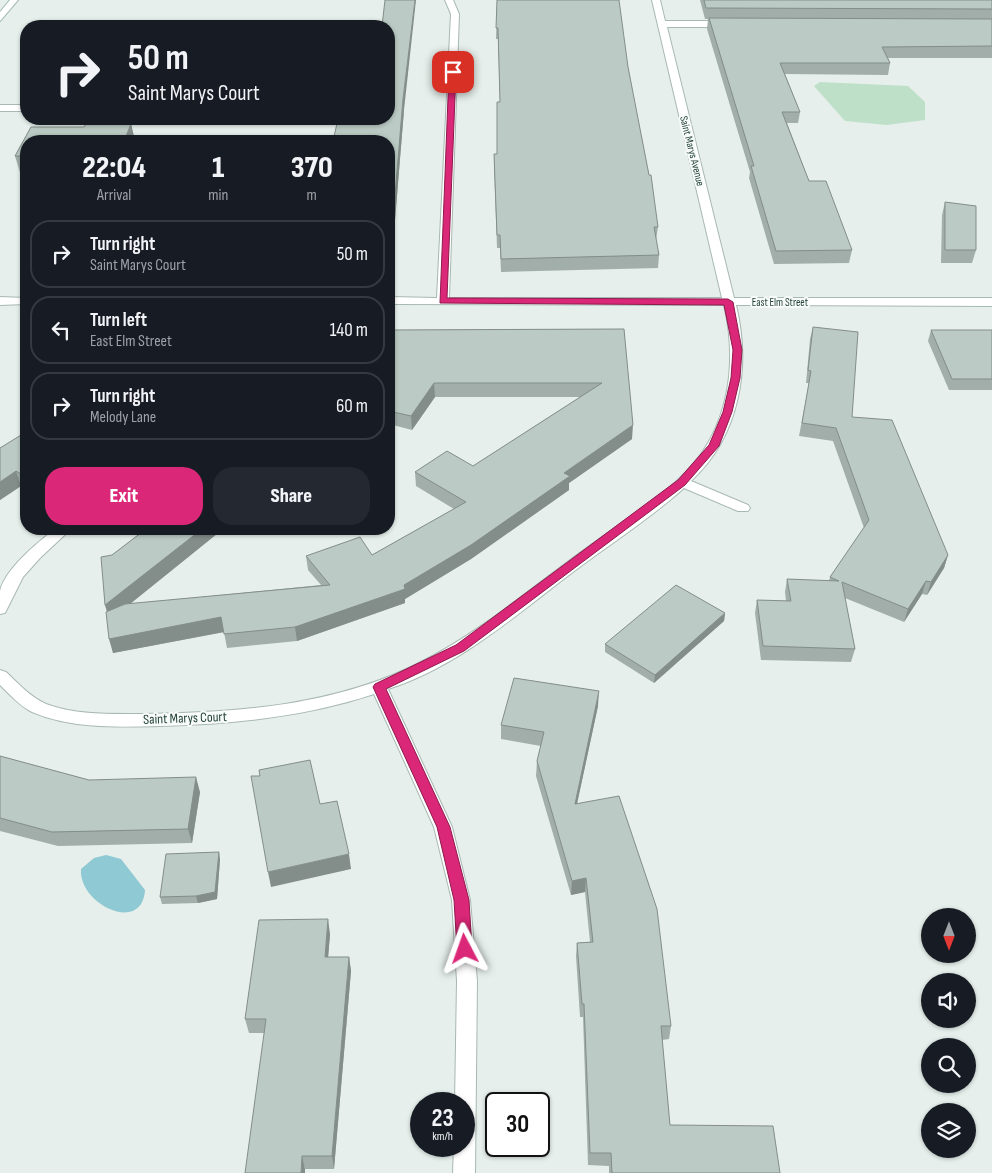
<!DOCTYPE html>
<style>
body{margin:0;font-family:"Sofia Sans Condensed",sans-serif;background:#242831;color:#f1f3f6;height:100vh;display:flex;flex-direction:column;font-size:19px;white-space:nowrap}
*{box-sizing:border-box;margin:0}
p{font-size:16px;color:#9ea1a6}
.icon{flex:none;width:28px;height:28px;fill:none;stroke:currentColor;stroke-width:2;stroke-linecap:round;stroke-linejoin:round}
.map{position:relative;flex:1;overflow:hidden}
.side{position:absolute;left:20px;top:135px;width:375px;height:400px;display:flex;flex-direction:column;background:#171b24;border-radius:20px;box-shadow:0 1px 4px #0004}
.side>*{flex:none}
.top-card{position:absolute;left:20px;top:20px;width:375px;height:105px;border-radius:20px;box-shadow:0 1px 4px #0004;background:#171b24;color:#f1f3f6;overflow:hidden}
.needle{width:32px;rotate:180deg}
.fabs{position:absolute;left:921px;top:908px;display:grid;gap:10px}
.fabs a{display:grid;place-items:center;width:55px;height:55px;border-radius:50%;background:#171b24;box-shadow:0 1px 4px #0004;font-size:25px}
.speed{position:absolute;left:410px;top:1092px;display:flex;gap:10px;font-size:25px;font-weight:700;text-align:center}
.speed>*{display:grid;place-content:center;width:65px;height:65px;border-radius:50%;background:#171b24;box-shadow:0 1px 4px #0004;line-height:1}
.speed small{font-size:12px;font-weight:400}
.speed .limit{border:2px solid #111;border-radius:8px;background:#fff;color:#111}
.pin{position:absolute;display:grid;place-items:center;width:42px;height:42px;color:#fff;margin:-21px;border-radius:10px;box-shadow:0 2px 8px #0006}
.me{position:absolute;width:55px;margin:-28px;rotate:356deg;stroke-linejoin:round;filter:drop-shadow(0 0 4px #0008)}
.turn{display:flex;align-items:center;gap:18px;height:105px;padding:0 25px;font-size:22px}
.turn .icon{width:65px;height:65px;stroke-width:2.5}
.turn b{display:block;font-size:35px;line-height:42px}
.eta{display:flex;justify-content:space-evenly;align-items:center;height:85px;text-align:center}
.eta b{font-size:30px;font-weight:800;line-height:35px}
.primary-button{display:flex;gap:10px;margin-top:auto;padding:10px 25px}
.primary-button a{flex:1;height:58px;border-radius:20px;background:#db2777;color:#fff;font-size:20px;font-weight:800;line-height:58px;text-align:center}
.primary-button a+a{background:#242831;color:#f1f3f6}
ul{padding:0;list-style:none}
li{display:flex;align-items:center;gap:15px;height:68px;margin:0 10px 8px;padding:0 15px;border:2px solid #363941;border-radius:20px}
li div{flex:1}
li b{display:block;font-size:19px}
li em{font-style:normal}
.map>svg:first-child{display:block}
</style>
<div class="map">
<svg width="992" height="1173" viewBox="0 0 992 1173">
<rect width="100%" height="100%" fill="#e6efeb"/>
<!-- green -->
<polygon fill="#bfe0c8" points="820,82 908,86 925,102 925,120 887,125 845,121 814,86"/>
<!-- water -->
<path fill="#8ec9d4" d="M106,855L121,859L145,890C142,935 78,904 81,869L94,858Z"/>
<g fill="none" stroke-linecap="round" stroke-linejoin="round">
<!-- service casing -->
<g stroke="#a8b8b2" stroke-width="2">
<g id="service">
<polygon points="222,23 268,23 272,26 218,26"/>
<rect x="0" y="105" width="26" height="6"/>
</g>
</g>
<!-- minor casing -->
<g stroke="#a8b8b2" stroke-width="2">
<g id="minor">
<path d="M445,0H453L459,14L449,298H722L652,0H660L665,21H728L732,24L728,27H667L734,298H992V306L736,305C751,367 740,436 691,481L748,505L750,508L748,511H738L684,488C651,518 613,542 577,569C518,613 460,666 388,689L452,827L470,900L477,981L475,1173H453L454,1146H464V1104H455L457,981L452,900L434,827L374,694C305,717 233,724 160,726C118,727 72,729 32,712C20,706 10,695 0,685V670L6,672C18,683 30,697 46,704C75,715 109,714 140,714C234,713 336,706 421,662C481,632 533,586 588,547C627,518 684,486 708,443C732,401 735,351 724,305L389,304V297L437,298L451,14Z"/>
<polygon points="0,297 26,298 26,304 0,305"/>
<path d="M55,529H71L40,558L23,577L5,613L0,614C0,607 0,598 0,591C5,569 38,542 55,529Z"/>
</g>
</g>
<!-- secondary casing -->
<g stroke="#a4bbb3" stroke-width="2">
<polygon id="secondary" points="10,0 18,0 0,21 0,12"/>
</g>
<!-- service -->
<use href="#service" fill="#fff" fill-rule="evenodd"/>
<!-- minor -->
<use href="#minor" fill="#fff" fill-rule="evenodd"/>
<!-- secondary -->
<use href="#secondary" fill="#fff" fill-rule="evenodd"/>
</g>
<!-- wall -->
<g fill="#a1aea9">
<polygon points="497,0 628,67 658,227 656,240 659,255 658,268 501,272 500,248 497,248 494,166 494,154 497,154 500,102 498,39 496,39"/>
<polygon points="700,0 992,0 992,58 888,58 890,63 888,75 785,74 800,112 798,123 787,123 809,181 852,250 849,263 774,264 749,178 750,172 707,29 708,19 705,19"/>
<polygon points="404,110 393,244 389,244 389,245 389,141"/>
<polygon points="88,121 119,121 120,124 131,124 135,141 26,141 26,204 21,186 25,179 22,179 15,156 31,127 84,127"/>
<polygon points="945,202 976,250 972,263 941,263 942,215"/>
<polygon points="813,327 852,417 948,555 944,568 927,595 922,594 904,622 845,598 855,649 851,662 761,660 755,613 757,600 786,601 785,592 787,579 829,581 830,577 864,528 833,441 799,436 809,383 806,383 810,339"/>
<polygon points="624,329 632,439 569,483 569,490 471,559 405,599 405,603 297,641 227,648 224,632 113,653 107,612 105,605 112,555 146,529 223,529 130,604 321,585 308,570 306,556 372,555 454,509 416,486 415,472 473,466 580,397 435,397 412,430 389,424 389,330"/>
<polygon points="931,330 992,330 992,390 949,390 928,341"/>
<polygon points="26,432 26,489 21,486 0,500 0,448"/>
<polygon points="725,613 724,621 654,683 605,652 605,644"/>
<polygon points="598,706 577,803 671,1026 669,1039 662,1040 670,1125 780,1173 609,1173 609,1166 588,1165 583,1017 580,1017 576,956 577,943 590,942 585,892 571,895 536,776 537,761 541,746 501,739 501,725"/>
<polygon points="0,756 89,780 200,792 192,843 58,846 0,831"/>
<polygon points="220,859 217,899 198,903 162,904 160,897"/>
<polygon points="330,934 328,957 349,957 351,971 334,1169 305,1169 264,1033 249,1033 245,1019"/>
</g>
<!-- shaded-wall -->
<g fill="#838d89">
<polygon points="415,0 416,0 404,110 393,244 392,232 403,99"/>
<polygon points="131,124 135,141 124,141"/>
<polygon points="434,383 435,397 412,430 411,416"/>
<polygon points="633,425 632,439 569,483 569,490 471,559 405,599 405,603 297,641 295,627 404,585"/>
<polygon points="26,470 26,489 21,474"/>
<polygon points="16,471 21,486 0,500 0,482"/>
<polygon points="202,529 223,529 110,620 105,605"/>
<polygon points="948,555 944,568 927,595 931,582"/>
<polygon points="926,581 922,594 904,622 908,609"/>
<polygon points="725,613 724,621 654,683 655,675"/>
<polygon points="221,617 224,632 113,653 109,639"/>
<polygon points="599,691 598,706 574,818 575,804"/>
<polygon points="196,777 200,792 192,843 188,829"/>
<polygon points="219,852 220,859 217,899 198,903 196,896"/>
<polygon points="349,854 351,869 271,887 268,872"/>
<polygon points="586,878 585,892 571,895 572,881"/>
<polygon points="328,919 330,934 327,971 325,957"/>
<polygon points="349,957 351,971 334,1169 332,1156"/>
<polygon points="302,1156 305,1169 305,1173 301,1173"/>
</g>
<!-- building -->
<g fill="#bbcac4" stroke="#838d89">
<polygon points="385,0 415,0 403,99 392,232 389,232 389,141 333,141 338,119 389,119 389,26 382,26"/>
<polygon points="497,0 619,0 628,67 649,175 651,175 658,227 654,227 659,255 501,259 500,235 497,235 494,154 497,154 497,102 500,102 498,28 496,28"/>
<polygon points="704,0 992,0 992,9 706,8"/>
<polygon points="709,18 992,19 992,46 882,47 890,63 780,63 800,112 782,112 809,181 826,181 852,250 776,251 751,166 754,166"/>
<polygon points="106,25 141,26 105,26"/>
<polygon points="88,121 119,121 117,124 131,124 124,141 26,141 26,156 15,156 31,127 84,127"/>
<polygon points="26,177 26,186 21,186"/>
<polygon points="945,202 976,206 976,250 945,250"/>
<polygon points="813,327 858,332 852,417 892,420 948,555 931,582 926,581 908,609 842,582 855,649 763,646 757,600 791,601 787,579 839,581 830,577 869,520 836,428 802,423 811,371 808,370"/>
<polygon points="624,329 633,425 564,473 570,476 471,545 404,585 405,589 295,627 224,634 221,617 109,639 106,612 125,604 330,585 306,556 360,537 372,555 466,502 415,472 447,451 473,466 602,383 434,383 411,416 389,411 389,330"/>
<polygon points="931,330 992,330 992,379 952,379"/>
<polygon points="26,432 26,470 21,474 16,471 0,482 0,448"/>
<polygon points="146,529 202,529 105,605 101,557 112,555"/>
<polygon points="676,585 725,613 655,675 605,644"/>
<polygon points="514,678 599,691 575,804 619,796 657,909 671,1026 661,1026 670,1125 773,1126 780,1173 612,1173 611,1153 590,1153 584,1004 582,1004 577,943 593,942 586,878 572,881 537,761 544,732 501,725"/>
<polygon points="0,756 89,780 196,777 188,829 52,832 0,818"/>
<polygon points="310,760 320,804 337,801 349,854 268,872 251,776 260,776 259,770"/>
<polygon points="219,852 215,892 196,896 160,897 166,854"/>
<polygon points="328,919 325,957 349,957 332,1156 302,1156 301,1173 245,1173 266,1019 245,1019 259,920"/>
</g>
<!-- route -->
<polygon fill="#db2777" stroke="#8e194d" points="453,69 456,72 447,298 728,299 733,302 742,350 740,378 732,412 719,446 685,485 464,651 386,689 450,827 469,900 472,949 470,954 465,955 459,954 457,949 454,900 437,827 373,687 375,684 456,645 678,480 709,445 723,412 731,378 733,350 724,305 440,303 449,72"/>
<g text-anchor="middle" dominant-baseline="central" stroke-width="4" stroke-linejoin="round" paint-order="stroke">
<!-- far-street labels -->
<g font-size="11" fill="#24423a" stroke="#f7fbf9">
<text transform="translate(692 151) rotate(76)">Saint Marys Avenue</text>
<text x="780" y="302">East Elm Street</text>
</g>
<!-- street labels -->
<g font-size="14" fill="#24423a" stroke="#f7fbf9">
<text transform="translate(185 718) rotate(-2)">Saint Marys Court</text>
</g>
</g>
</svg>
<div class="fabs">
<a><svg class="needle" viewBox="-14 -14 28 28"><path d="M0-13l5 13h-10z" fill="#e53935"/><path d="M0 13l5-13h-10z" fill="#9ea1a6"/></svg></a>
<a><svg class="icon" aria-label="sound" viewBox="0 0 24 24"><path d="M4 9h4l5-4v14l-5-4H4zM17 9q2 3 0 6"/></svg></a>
<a><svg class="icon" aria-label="search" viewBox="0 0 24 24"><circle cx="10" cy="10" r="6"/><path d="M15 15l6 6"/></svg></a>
<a><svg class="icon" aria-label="layers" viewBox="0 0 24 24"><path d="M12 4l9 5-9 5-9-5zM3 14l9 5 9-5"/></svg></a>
</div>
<div class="speed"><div>23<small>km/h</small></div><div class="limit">30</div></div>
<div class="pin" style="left:453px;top:72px;background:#d93025"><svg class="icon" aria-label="arrive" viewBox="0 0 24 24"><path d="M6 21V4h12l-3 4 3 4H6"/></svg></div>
<svg class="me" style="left:465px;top:949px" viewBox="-20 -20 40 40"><path d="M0-17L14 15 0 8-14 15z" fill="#db2777" stroke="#fff" stroke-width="4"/></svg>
<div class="top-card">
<div class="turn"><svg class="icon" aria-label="right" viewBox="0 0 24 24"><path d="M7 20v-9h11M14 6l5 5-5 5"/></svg><div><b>50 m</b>Saint Marys Court</div></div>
</div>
<section class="side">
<div class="eta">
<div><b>22:04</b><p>Arrival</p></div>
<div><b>1</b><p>min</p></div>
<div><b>370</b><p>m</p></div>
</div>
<ul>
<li><svg class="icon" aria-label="right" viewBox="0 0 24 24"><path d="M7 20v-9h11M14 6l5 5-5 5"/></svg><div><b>Turn right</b><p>Saint Marys Court</p></div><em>50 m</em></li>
<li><svg class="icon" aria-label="left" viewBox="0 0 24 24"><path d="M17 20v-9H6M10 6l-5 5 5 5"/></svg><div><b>Turn left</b><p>East Elm Street</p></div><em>140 m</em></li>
<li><svg class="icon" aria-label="right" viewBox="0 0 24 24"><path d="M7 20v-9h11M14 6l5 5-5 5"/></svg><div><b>Turn right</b><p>Melody Lane</p></div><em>60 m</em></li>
</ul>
<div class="primary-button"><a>Exit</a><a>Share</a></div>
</section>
</div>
